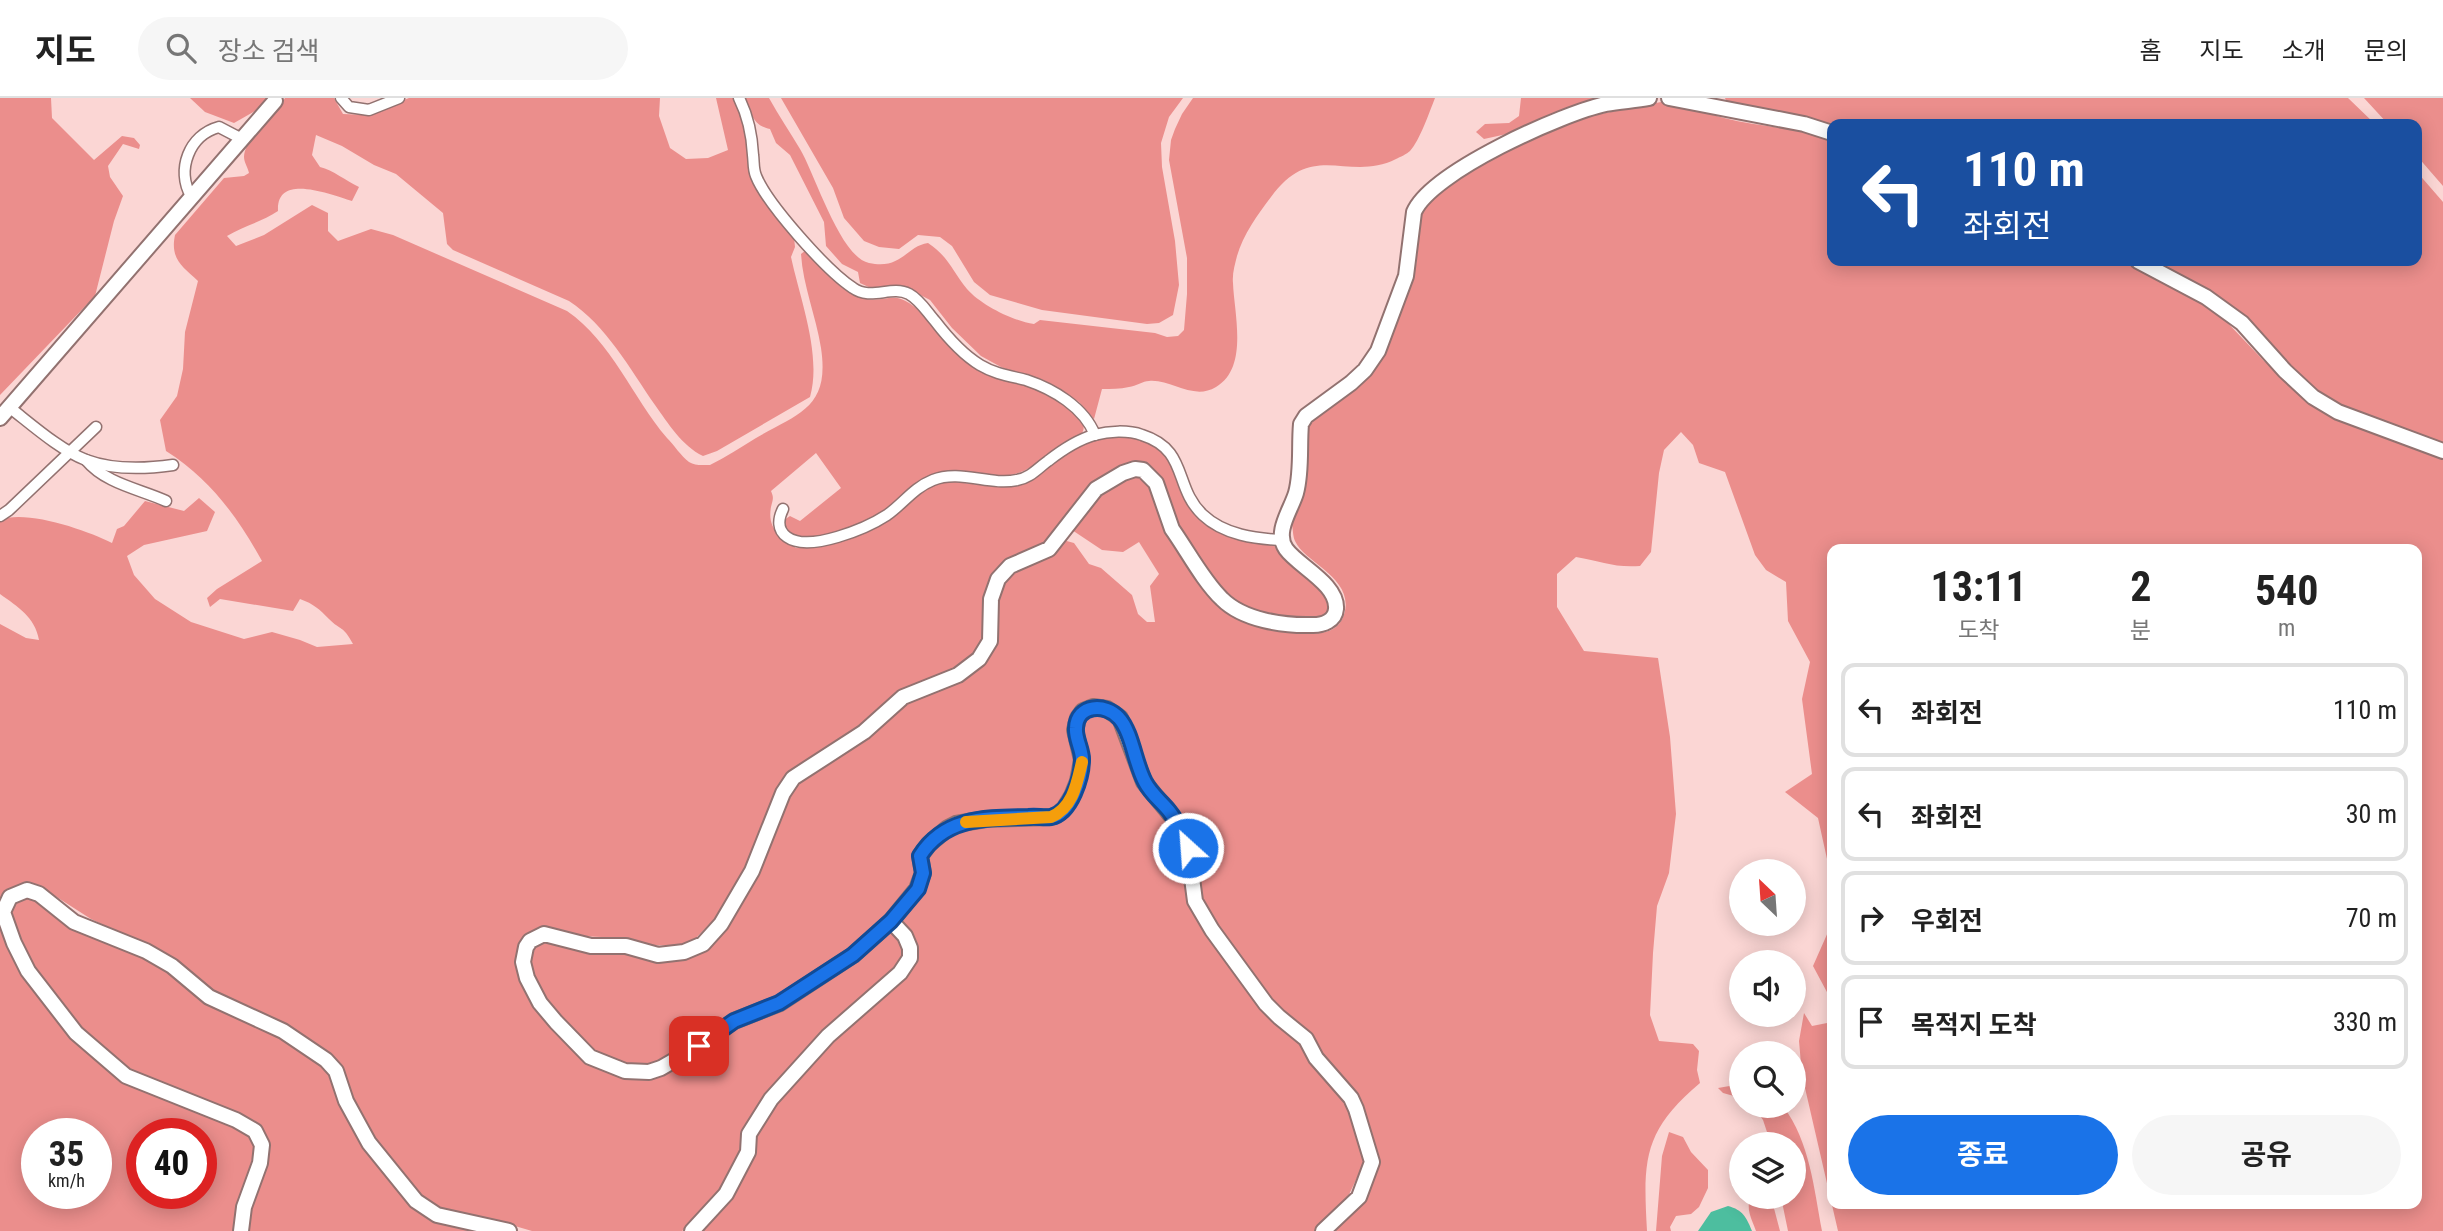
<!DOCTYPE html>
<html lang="ko">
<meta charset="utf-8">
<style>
body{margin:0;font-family:"Roboto Condensed","Noto Sans KR",sans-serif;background:#f6f6f6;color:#222;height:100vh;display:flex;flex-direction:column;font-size:26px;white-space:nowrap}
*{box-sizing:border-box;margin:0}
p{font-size:23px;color:#767676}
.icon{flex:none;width:38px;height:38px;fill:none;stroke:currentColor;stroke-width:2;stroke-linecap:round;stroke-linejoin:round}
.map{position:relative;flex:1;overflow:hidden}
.drawer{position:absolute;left:1827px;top:446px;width:595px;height:665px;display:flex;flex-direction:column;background:#fff;border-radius:14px;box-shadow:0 4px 18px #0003}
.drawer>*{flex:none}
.banner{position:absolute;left:1827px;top:21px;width:595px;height:147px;border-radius:14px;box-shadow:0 4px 18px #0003;background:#1a4fa0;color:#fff;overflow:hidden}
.needle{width:46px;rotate:335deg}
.buttons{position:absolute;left:1729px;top:761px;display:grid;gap:14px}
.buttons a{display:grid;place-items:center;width:77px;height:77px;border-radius:50%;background:#fff;box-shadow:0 4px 18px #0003;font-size:35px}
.speed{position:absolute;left:21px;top:1020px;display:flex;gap:14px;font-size:35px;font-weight:700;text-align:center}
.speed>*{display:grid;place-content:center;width:91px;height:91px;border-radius:50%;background:#fff;box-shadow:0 4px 18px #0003;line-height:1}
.speed small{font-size:18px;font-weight:400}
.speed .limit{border:10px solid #d22;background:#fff;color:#111}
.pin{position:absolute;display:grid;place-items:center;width:60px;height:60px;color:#fff;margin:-30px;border-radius:14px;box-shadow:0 4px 10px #0006}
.me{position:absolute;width:77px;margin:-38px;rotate:334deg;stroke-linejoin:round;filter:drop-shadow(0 0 5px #0008)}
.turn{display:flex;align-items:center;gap:24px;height:147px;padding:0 21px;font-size:32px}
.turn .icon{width:91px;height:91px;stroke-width:2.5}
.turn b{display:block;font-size:49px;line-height:60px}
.eta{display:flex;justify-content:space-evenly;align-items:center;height:119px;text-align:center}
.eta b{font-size:42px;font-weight:700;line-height:49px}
.primary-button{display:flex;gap:14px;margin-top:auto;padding:14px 21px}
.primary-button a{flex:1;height:80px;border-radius:42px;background:#1a73e8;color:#fff;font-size:28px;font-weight:700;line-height:80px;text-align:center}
.primary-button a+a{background:#f6f6f6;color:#222}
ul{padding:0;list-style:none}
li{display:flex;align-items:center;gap:21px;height:94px;margin:0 14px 10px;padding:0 7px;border:4px solid #e0e0e0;border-radius:14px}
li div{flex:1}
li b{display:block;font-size:26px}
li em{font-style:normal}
header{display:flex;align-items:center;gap:42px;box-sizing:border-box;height:98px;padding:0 35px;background:#fff;border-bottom:2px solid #e0e0e0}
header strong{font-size:33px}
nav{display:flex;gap:38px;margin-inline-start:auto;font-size:24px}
.search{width:490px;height:63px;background:#f6f6f6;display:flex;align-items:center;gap:18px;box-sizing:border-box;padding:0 24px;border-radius:38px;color:#767676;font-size:26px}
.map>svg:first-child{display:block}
</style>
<header>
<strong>지도</strong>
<div class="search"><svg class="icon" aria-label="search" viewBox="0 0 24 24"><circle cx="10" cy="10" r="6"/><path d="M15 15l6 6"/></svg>장소 검색</div>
<nav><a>홈</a><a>지도</a><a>소개</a><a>문의</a></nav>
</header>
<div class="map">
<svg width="2443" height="1133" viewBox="0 0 2443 1133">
<rect width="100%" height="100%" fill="#fbd6d4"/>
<!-- forest -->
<g fill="#eb8e8c" fill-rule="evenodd">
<polygon points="0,0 51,0 52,20 94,62 122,38 134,40 140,47 139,51 123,46 108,68 110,79 123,98 114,123 95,198 0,297"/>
<polygon points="190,0 270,0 262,9 234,25 205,14"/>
<path d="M285,0H334L343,16L367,17L409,0H660L659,18L670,50L686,61L708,60L728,52L716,0H734L746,34L749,72L761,96L794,139L795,149L791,159C800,201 822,257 810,299L717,353L703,358C682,348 668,325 655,307C630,271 606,227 569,203L453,152L447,146L443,115L396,76L374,67L342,48L316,37L312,57L320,69C333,72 346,83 359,89L352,103C331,97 276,74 278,113C262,124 243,128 227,138L236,148L264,137L312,107L328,115V133L338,143L371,131L393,137L567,213C612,244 632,299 667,340C674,347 681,358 689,364C695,368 702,367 710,367C726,359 741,349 756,340C799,315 830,310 821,250C816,218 803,188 801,156L806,152C825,169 839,197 867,201C887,204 893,193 912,207C919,211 924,219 930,226C948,247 968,269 995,279C1005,283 1016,284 1026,288C1040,293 1078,311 1083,326C1087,338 1071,343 1063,347C1047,354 1035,370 1018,375C992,384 961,366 934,376C913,383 901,402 883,414C859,429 808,451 784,431V422L790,418L800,423L841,390L816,355L771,393C774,400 773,401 771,409C767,431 780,439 796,450L830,446L853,438L883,424L901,412L919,393L936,385L955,384L981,387L1027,385L1070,354L1101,338L1123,339L1141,341L1154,346L1165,356L1173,368L1185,402L1194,415L1224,434L1252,444L1273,447L1325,490L1332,512L1319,522C1293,520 1262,520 1239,507C1220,496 1185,448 1176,427C1169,413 1165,396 1159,381L1119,372L1046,446L1001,470L985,545L973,561L884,609L855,631L793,671L780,689L745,774L724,811L693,843L675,848L652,847L625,840L578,838L525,844L517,857L516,870L523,886L574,951L645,979L717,939L804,896L854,866L890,833H897L905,841L902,864L838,921L741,1053L733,1073L704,1116L682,1133H532L491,1121L445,1116L417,1097L365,1029L345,977L330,958L225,902L181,868L150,849L91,821L52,796L31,788L19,787L9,792L0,801V526L26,540L39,542C35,519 18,509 0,496V422C25,411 87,432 112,445L117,431L124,428L145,403L184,413L199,400L215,414L207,433L144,447L127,458L134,477L155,501L191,524L244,541L272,534L300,542L317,549L353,546C343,527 341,533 329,521C319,511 314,506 300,501L293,513L220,501L210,509L207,500L217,491L262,463C237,418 210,381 166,353L160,322L177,298L183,271L185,234L198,183C182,168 170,161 175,137L224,80L244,78L249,75C248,70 244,64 244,59C244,41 275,16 285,0Z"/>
<path d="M744,0H769C779,18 790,34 800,51C815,76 840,159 869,165C902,172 906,148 928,145C950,160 952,173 967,191C981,207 1013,223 1034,226L1040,222L1155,235L1167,239L1178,238L1184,232L1187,196V160L1169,62L1171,42L1175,31L1182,16L1193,0H1435C1429,15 1420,42 1410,53C1407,56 1400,59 1396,61C1348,85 1313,41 1271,99C1258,116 1243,137 1237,158C1235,166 1232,176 1233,185C1234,215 1249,270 1216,289C1193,303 1172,281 1149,283C1143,283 1136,288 1129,289C1120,291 1111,291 1102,291L1094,321L1079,304L1064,294L1001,269L981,258L952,230L930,202L901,187L875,192L860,185L858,174L842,166L826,148L824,124L790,57L776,45L770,31C753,28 751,15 744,0Z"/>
<polygon points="781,0 1183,0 1169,19 1161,45 1162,69 1175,143 1179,187 1173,217 1159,225 1147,226 1042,212 990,197 974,184 952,148 940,139 918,137 899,151 879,149 864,143 844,120 833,90"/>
<polygon points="1521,0 1610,0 1585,4 1525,32 1484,41 1476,34 1485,26 1509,25 1519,18"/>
<polygon points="1725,0 2348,0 2375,26 1832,26 1832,29 1728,7"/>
<polygon points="2364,0 2443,0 2443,88 2417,58 2417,26 2388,26"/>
<path d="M1661,4C1683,7 1702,14 1724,20C1760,29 1796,30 1832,40V163H2126L2187,196L2222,219L2264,263L2318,309L2368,334L2443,360V1133H1838L1802,977L1799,943L1804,915L1812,928L1832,924V1106H2417V452H1832V775L1829,770L1818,720L1785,694L1812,676L1802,601L1810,564L1788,523L1786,484L1766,472L1755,457L1725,374L1699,365L1693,347L1681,334L1664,352L1659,375L1651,454L1640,468C1614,470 1601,463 1576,459L1557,476V509L1584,553L1658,560L1670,639L1676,716L1669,775L1657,808L1653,855L1650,917L1659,943L1693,946L1699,953L1697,972L1700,985C1643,1033 1643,1062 1647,1133H1329L1363,1099L1377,1068L1360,1009L1282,916L1217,832L1199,801L1196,774L1149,681L1134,632L1126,618L1084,606C1080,640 1082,694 1048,712L955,721L917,765L914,787L887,817L851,850L786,896L662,963L640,968H625L586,949L558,918L535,881L529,867L530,847L544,840L593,852L702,851L793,685L896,609L980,565L998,491L1014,471L1063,442L1074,445L1089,466L1101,470L1132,497L1138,516L1147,524H1155L1150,488L1159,476L1139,444L1123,454L1102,452L1072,432L1098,397L1128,377H1146C1160,404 1174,431 1188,457C1194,468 1198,482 1206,491C1211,497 1225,502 1233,506C1257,518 1334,561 1345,513C1352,479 1305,465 1295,443C1293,439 1293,432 1292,427L1307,326L1387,247L1416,167L1421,119L1428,104L1461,80L1522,44L1585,19Z"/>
<polygon points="2417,74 2443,104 2443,347 2330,303 2295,275 2248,229 2149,163 2417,163"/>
<path d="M1098,613L1113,622L1176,736L1184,755L1186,785L1303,947L1320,977L1351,1012L1365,1063L1344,1107L1316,1133H699C733,1109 738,1067 757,1032C763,1020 772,1007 780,996C817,949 866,909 911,869L898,820L930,751L955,730L1067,714L1083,619Z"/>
<polygon points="27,797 146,858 328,968 414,1107 495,1133 245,1133 264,1039 125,968 81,933 39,877 18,843 9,813 14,805"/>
<path d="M0,822L13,855L38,897L69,934L106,968L245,1033L252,1040L255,1049L236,1123V1133H0ZM37,1036H96V1096H37ZM142,1036H201V1096H142Z"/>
<polygon points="1832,825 1832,919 1828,896 1813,868"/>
<polygon points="1741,986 1741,1000 1723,995 1718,990"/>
<path d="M1753,1008H1783C1810,1044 1814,1091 1822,1133H1788L1781,1099H1794V1046H1771L1763,1022Z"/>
<polygon points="1669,1034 1683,1039 1691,1054 1708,1072 1708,1090 1699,1109 1691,1116 1676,1118 1670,1129 1671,1133 1656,1133 1662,1058"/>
<path d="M1751,1099H1771L1780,1133H1756C1752,1122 1745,1110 1751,1099Z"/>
</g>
<!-- water -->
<path fill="#4dbe9f" d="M1728,1108C1743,1112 1746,1119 1752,1133H1698L1711,1114Z"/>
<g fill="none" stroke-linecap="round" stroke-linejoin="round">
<!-- street casing -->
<g stroke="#927270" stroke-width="13">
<g id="street">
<polyline points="341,0 349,9 369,12 399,0"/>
<path d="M739,0C748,18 752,37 753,57C754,64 753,71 756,78C767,106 827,173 853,190C871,203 891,187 909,196C920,202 927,214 935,223C948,240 962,256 980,267C995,276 1010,278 1026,282C1053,291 1084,309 1095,337"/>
<path d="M191,98C176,72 189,37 219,29L242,41"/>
<path d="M9,309C31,326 60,352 86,362C113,372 145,371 173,367"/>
<path d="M86,362C106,386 140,391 166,403"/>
<path d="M783,411C778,421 777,432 787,439C809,455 867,430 887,417C904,405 913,390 933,382C960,371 990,388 1017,382C1030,380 1038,370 1048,363C1062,352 1077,342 1094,337C1109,333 1128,332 1142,337C1189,352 1173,389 1203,417C1224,437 1256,441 1283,442"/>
<polyline points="0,418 9,412 96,329"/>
</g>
</g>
<!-- secondary casing -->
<g stroke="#927270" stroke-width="18">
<g id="secondary">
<polyline points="1669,0 1804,26 1832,35"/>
<polyline points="2138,163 2206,199 2242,225 2285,273 2313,299 2338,314 2443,353"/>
<polyline points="0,320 275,3"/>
<polyline points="241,1133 244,1109 260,1065 262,1047 255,1033 236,1022 126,978 76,935 28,873 14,845 3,814 10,799 27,792 39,796 74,824 146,853 172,868 209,899 283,933 326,962 336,973 346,1003 369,1045 416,1103 437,1117 509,1133"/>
<polyline points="692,1133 726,1096 748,1054 749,1036 771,1001 828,938 900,875 910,860 910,850 905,838 891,823"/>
<path d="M1323,1133L1359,1099L1372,1064L1356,1011L1351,1000L1316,960L1306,941L1279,919L1266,906L1212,832L1195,803L1188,750L1179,727L1144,684L1120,620L1107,611L1093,609L1083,613L1078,620L1075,632L1082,662L1078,683L1072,698L1064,711L1058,716L1051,719L986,721L956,726L948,730L929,746L920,758L923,775L917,791L891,823L853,857L780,905L734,923L699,948L661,970L649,974L625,973L590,959L556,924L540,905L527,880L523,864L526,849L530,843L544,836L591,848H626L658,857L684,854L703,846L721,826L752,773L783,695L793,680L864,634L903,599L958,577L979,561L990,543L991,501L998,481L1010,468L1049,451L1096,391L1123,375L1135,371L1143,372L1156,385L1172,431C1187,452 1203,483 1222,501C1243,522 1283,528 1313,527C1323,527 1335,523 1336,511C1338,486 1298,468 1286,451C1274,434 1291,412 1296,395C1302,373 1299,348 1301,326L1306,318L1351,285L1365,272L1378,253L1406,178L1414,114C1431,74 1563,15 1606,6C1620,3 1635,3 1649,0"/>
</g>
</g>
<!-- street -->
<use href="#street" stroke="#fff" stroke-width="10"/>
<!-- secondary -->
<use href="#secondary" stroke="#fff" stroke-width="14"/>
</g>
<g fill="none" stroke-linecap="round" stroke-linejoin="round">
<!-- route casing -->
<g stroke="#114b97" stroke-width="18">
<path id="route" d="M699,948L734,923L779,905L853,857L891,823L918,791L923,775L920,758C945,718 988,720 1029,719C1036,718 1044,720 1051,719C1071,715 1082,679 1082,661C1082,651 1075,640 1076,630C1077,606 1106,605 1119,620C1132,634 1135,666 1145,684C1151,696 1161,703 1169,713C1178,724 1183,737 1188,750"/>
</g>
<!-- route -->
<use href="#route" stroke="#1a73e8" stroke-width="12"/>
<!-- slow -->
<path stroke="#f59e0b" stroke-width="12" d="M966,724L1051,719C1073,710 1077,685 1082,664"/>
</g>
</svg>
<div class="buttons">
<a><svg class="needle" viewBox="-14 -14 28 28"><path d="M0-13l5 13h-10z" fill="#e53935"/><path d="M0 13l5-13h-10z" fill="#767676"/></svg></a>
<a><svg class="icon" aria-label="sound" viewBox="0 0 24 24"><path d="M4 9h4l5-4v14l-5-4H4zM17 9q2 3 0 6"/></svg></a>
<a><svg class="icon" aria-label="search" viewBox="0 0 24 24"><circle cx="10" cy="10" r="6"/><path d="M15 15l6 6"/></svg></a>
<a><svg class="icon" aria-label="layers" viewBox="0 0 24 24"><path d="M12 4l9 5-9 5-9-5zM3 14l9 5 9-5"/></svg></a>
</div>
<div class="speed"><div>35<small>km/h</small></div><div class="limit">40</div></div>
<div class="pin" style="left:699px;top:948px;background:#d93025"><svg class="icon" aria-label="arrive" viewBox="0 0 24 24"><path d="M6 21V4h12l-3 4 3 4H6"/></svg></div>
<svg class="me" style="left:1188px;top:750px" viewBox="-20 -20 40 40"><circle r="17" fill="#1a73e8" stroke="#fff" stroke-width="3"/><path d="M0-11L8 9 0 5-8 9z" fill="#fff"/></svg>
<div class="banner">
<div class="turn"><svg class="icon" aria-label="left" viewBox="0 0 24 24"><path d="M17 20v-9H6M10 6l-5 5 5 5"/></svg><div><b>110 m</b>좌회전</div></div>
</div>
<section class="drawer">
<div class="eta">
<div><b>13:11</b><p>도착</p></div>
<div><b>2</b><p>분</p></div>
<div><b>540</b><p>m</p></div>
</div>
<ul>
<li><svg class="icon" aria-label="left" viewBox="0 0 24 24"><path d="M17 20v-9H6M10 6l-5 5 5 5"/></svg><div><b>좌회전</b></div><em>110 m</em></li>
<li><svg class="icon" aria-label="left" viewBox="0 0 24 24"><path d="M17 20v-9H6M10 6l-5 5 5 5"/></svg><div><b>좌회전</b></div><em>30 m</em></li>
<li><svg class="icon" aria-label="right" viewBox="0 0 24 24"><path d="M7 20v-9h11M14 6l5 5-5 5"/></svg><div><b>우회전</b></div><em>70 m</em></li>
<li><svg class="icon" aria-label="arrive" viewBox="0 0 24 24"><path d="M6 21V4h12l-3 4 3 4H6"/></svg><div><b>목적지 도착</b></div><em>330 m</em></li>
</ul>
<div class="primary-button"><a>종료</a><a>공유</a></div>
</section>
</div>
